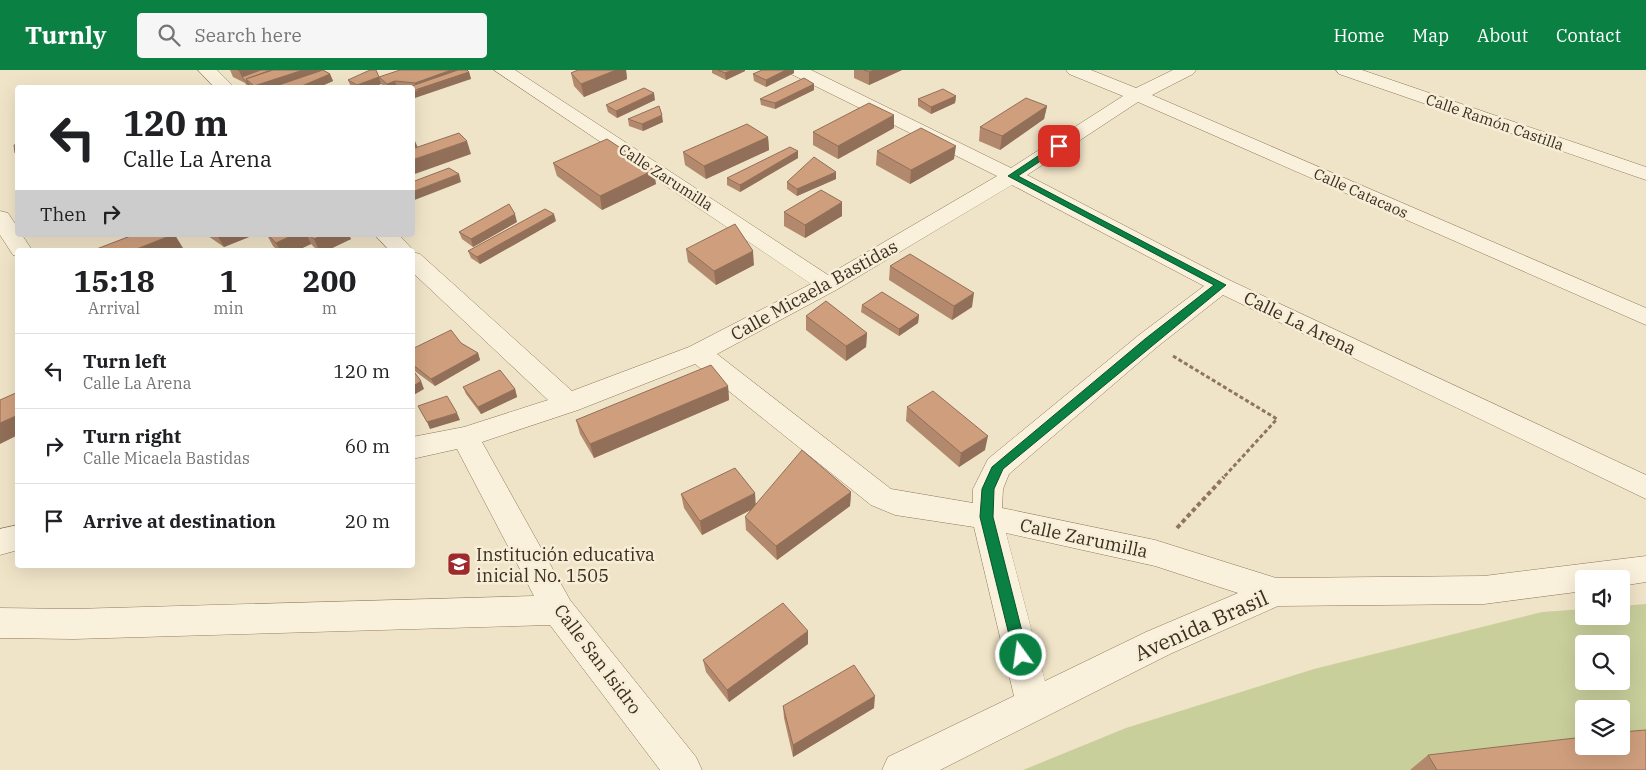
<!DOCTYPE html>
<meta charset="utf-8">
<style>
body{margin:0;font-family:"IBM Plex Serif",serif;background:#f6f6f6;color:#202124;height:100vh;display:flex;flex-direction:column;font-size:19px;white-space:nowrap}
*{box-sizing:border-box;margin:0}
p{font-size:16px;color:#757577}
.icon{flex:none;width:28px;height:28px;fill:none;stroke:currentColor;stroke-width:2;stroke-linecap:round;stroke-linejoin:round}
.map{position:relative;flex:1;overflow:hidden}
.side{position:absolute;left:15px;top:178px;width:400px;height:320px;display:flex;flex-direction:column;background:#fff;border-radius:5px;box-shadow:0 5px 20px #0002}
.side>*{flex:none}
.guide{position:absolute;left:15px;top:15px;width:400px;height:152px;border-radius:5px;box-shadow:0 5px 20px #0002;background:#fff;color:#202124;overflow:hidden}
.buttons{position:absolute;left:1575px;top:500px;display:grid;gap:10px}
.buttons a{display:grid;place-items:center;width:55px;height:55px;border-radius:5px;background:#fff;box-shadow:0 5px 20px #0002;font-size:25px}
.pin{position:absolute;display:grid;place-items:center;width:42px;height:42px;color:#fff;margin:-21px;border-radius:10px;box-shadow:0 2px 8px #0006}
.me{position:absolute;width:55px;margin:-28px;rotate:346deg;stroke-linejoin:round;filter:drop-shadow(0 0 4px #0008)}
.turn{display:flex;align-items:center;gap:18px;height:105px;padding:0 25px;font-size:22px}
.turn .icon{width:65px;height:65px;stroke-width:2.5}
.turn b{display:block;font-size:35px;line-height:42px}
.then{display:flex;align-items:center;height:48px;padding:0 25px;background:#0003;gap:10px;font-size:19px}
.eta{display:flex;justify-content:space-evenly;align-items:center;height:85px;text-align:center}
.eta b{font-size:30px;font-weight:700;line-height:35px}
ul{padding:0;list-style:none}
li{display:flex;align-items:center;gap:15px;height:75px;padding:0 25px;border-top:1px solid #e0e0e0}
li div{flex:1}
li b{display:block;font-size:19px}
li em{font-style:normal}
header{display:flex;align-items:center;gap:30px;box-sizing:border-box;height:70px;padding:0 25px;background:#0b8043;color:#fff}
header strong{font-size:24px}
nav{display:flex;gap:28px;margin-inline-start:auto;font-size:18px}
.search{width:350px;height:45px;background:#f6f6f6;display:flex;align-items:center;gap:12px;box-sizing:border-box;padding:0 18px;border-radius:5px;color:#757577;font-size:19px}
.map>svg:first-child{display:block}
</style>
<header>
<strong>Turnly</strong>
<div class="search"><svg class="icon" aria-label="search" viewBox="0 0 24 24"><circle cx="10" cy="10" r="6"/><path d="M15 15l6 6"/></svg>Search here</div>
<nav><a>Home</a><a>Map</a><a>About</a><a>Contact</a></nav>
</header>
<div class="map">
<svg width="1646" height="700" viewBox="0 0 1646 700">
<rect width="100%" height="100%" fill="#f0e4c8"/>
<!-- green -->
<path fill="#c9cf9b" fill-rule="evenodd" d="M1646,534V700H1023L1126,658L1314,599L1542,542L1584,539V546H1621V536ZM1584,574H1621V611H1584ZM1584,639H1621V676H1584Z"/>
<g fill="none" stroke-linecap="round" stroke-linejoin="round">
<!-- minor casing -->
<g stroke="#8d765c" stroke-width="1">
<g id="minor">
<polygon points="198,0 217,0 235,18 215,18"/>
<path d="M494,0H515L828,205L997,106L791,4L788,0H811L1011,98L1123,26L1069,4L1066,0H1091L1136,18L1173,0H1196L1193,4L1152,25L1646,238V255L1138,32L1027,105L1229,210L1646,405V429L1223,225L1157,277L1009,404L1003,419L1002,438L1155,470L1276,508L1484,506L1646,486V512L1621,516V509H1584V521L1484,534L1278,536L1170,584L940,700H882L888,687L1014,626L974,457L895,445L871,435L695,294L578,340L482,372L570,530L696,687L702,700H660L550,555L74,569L0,568V538L74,539L534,526L457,379L412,389V367L464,357L548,330L412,202V182L420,184L572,321L689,277L811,214ZM1012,115L1204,216L1139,265L988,389L973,419V433L891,419L717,284L836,220ZM1006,463L1155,496L1238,523L1146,562L1045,611Z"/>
<polygon points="1336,0 1362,0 1646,97 1646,110 1339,4"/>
<polygon points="0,141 8,143 18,158 18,165 22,165 32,180 18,180 18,186 13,185 0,165"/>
<polygon points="375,165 399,165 413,180 389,180"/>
<polygon points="18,455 18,480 0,485 0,459"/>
</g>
</g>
<!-- path-far1 -->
<polyline stroke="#8d765c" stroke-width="3" stroke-dasharray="4 2.5" stroke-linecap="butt" points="1173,286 1277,349 1223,408"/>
<!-- path -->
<polyline stroke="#8d765c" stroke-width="4" stroke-dasharray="4.5 3" stroke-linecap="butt" points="1177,458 1224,407"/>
<!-- minor -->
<use href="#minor" fill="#faf1dc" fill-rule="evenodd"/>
</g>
<!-- wall -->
<g fill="#b2896c">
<polygon points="230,0 323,0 330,4 333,11 317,18 248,18 245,13 233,7"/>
<polygon points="578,0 626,0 627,9 584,27 574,16 571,3"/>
<polygon points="712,0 745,0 745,1 726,10 712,3"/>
<polygon points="762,0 794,0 794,3 766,17 754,11 753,4"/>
<polygon points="854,0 902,0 869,15 854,8"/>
<polygon points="469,2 471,9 412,18 386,18 381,14 370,18 353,18 351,17 348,10 379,7"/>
<polygon points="814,14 814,20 775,39 761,35 760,29"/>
<polygon points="956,26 955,33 931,44 918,36 918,29"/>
<polygon points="655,30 617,48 608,42 606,35"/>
<polygon points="1047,36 1044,49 1000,80 979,71 980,57"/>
<polygon points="628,49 663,52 643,61 629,56"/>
<polygon points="894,58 838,89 813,75 813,62"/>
<polygon points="768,67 769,80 706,109 685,95 683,82"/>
<polygon points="798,81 798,88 740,122 727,115 727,108"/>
<polygon points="877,81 954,89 910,114 876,95"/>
<polygon points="553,93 656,114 602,140 557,106"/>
<polygon points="836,102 836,109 797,126 787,119 787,112"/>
<polygon points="784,142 842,146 805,168 784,156"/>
<polygon points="556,151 480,194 471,188 468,181"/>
<polygon points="517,152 473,177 462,169 459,162"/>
<polygon points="207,165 254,165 224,177 208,166"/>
<polygon points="267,165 349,165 351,169 328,180 317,180 311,174 298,180 277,180 273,176"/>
<polygon points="686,179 754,195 716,215 688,192"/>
<polygon points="890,196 972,237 952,250 889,210"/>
<polygon points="862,235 919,245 918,253 899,266 861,242"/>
<polygon points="806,246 867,263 866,277 846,291 806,260"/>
<polygon points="461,273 478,283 480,290 435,316 412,299 412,279"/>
<polygon points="728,316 729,330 594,388 580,364 576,350"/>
<polygon points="463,317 515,319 517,327 481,344 466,324"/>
<polygon points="907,337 985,380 959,397 906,351"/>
<polygon points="851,422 850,436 777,490 746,460 745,447 751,440 702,465 684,438 681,424 756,434"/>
<polygon points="808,574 729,632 706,602 703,590"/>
<polygon points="783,636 874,638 793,687 784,648"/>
<polygon points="1428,685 1646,700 1410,700"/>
</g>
<!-- shaded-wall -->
<g fill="#916f58">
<polygon points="237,0 284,0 242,7 239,1"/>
<polygon points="303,0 323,0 330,4 333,11 317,18 255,18 254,16"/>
<polygon points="451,0 463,0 469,2 471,9 412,29 412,21 418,20 415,13"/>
<polygon points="616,0 626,0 627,9 584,27 581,14"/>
<polygon points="732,0 745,0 745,1 726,10 725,3"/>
<polygon points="786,0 794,0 794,3 766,17 766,10"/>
<polygon points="875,0 902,0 869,15 869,2"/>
<polygon points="379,7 381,14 370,18 358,18 357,15"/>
<polygon points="395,11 397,18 388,18 387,14"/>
<polygon points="814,14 814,20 775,39 775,33"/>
<polygon points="654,23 655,30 617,48 616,41"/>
<polygon points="956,26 955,33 931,44 931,37"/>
<polygon points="1047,36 1044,49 1000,80 1002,66"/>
<polygon points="412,41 415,50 412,51"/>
<polygon points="662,45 663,52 643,61 642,54"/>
<polygon points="894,45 894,58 838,89 838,76"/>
<polygon points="768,67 769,80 706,109 704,96"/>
<polygon points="415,71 418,78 412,80 412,72"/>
<polygon points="467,71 471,84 412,105 412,90"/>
<polygon points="956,76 954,89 910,114 911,100"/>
<polygon points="798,81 798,88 740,122 740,115"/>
<polygon points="654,100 656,114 602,140 600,126"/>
<polygon points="836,102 836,109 797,126 797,119"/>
<polygon points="459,104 461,112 412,131 412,122"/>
<polygon points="842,132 842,146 805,168 805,155"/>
<polygon points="515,144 517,152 473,177 471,169"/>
<polygon points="554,144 556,151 480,194 477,187"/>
<polygon points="172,165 175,165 183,178 178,180 134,180"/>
<polygon points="217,165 254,165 224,177"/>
<polygon points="293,165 307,165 311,174 298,180 280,180 276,173"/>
<polygon points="324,165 349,165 351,169 328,180 319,180 314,169"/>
<polygon points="753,181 754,195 716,215 714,201"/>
<polygon points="974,223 972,237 952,250 954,236"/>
<polygon points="919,245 918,253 899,266 899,259"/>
<polygon points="867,263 866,277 846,291 846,276"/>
<polygon points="478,283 480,290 435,316 431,309"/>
<polygon points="421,311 424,319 412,326 412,317"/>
<polygon points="728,316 729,330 594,388 590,374"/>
<polygon points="515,319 517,327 481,344 478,337"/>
<polygon points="457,343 460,350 430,359 427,352"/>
<polygon points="18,345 18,365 0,374 0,353"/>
<polygon points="988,366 985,380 959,397 961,383"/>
<polygon points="851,422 850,436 777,490 776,476"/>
<polygon points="755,423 756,437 702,465 700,451"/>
<polygon points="808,561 808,574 729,632 727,620"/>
<polygon points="875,626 874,638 793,687 793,675"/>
</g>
<!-- building -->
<g fill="#cf9f7d" stroke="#916f58">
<polygon points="261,0 271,0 246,9 249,15 242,7"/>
<polygon points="273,0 303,0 254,16 246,9"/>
<polygon points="323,0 330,4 297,18 270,18"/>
<polygon points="370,0 376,0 379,7 357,15 348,10"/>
<polygon points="400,0 451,0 415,13 395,11 387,14 379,7"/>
<polygon points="458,0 467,0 469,2 412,21 412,18 406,18"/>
<polygon points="578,0 616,0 581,14 571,3"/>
<polygon points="718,0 732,0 725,3"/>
<polygon points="762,0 786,0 766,10 753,4"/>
<polygon points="864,0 875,0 869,2"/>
<polygon points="804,8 814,14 775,33 760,29"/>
<polygon points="644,18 654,23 616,41 606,35"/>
<polygon points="943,19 956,26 931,37 918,29"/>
<polygon points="1026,28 1047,36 1002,66 980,57"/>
<polygon points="869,33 894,45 838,76 813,62"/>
<polygon points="659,36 662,45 642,54 628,49"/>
<polygon points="747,54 768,67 704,96 683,82"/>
<polygon points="921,58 956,76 911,100 877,81"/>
<polygon points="459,63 467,71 412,90 412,79"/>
<polygon points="607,69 654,100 600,126 553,93"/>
<polygon points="18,74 18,82 15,83 14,75"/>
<polygon points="790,77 798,81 740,115 727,108"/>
<polygon points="814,87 836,102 797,119 787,112"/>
<polygon points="449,98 459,104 412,122 412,112"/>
<polygon points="821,120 842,132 805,155 784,142"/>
<polygon points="509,134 515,144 471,169 459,162"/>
<polygon points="545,139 554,144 477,187 468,181"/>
<polygon points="735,154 753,181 714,201 686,179"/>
<polygon points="133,165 172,165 134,180 94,180"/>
<polygon points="268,165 293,165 276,173"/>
<polygon points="309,165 324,165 314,169"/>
<polygon points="910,184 974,223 954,236 890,196"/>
<polygon points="882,222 919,245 899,259 862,235"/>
<polygon points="826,231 867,263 846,276 806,246"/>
<polygon points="451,260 461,273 478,283 431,309 412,294 412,279"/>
<polygon points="711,295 728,316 590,374 576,350"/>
<polygon points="412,299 421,311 412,317"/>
<polygon points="500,300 515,319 478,337 463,317"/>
<polygon points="933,321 988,366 961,383 907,337"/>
<polygon points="18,322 18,345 0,353 0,330"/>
<polygon points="447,326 457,343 427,352 418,336"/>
<polygon points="802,380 851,422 776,476 745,447"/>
<polygon points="735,398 755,423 700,451 681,424"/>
<polygon points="783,533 808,561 727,620 703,590"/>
<polygon points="854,595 875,626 793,675 783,636"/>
<polygon points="1646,660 1646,700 1437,700 1428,685 1584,667 1584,676 1621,676 1621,662"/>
</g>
<!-- route -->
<polygon fill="#0b8043" stroke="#07532c" points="1056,74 1063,76 1018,106 1226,215 1003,399 994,419 993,447 1028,585 1026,589 1021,591 1016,589 1014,585 980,447 982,419 992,397 1145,269 1214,215 1008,106"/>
<!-- icons -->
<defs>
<g id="school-square" transform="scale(1.25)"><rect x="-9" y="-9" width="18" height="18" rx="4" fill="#9e2a2b" stroke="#f7eed8"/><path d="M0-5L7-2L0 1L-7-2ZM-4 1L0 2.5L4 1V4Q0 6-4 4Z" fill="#fff"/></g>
</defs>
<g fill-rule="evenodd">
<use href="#school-square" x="459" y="494"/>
</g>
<g text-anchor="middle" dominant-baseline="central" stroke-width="5" stroke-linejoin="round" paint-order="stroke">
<!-- far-street labels -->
<g font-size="15" fill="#3d2e20" stroke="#f7eed8">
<text transform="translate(1495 52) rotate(19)">Calle Ramón Castilla</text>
<text transform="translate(666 107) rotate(33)">Calle Zarumilla</text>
<text transform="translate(1361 123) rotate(24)">Calle Catacaos</text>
</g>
<!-- street labels -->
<g font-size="18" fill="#3d2e20" stroke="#f7eed8">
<text transform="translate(814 220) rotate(-29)">Calle Micaela Bastidas</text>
<text transform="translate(1300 253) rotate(26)">Calle La Arena</text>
<text transform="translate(1084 468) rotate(12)">Calle Zarumilla</text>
<text transform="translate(598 589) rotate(53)">Calle San Isidro</text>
</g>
<!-- poi labels -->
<g font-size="18" fill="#3d2e20" stroke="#f7eed8" text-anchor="start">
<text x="476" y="484">Institución educativa<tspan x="476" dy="21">inicial No. 1505</tspan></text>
</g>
<!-- near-street labels -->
<g font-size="21" fill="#3d2e20" stroke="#f7eed8">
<text transform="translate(1201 555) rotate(-24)">Avenida Brasil</text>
</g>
</g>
</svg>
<div class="buttons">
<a><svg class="icon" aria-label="sound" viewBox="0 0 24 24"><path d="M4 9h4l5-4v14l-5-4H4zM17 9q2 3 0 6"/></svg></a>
<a><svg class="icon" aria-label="search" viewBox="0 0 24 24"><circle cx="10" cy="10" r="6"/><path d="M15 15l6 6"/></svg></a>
<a><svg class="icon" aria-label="layers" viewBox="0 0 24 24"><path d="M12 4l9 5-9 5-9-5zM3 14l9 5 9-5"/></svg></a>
</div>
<div class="pin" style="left:1059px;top:76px;background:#d93025"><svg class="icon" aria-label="arrive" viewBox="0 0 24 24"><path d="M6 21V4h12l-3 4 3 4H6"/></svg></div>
<svg class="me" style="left:1021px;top:585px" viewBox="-20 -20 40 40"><circle r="17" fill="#0b8043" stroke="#fff" stroke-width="3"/><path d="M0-11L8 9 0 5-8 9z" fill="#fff"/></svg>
<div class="guide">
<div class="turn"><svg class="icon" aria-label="left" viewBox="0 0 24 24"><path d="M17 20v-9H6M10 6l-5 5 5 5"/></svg><div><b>120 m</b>Calle La Arena</div></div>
<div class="then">Then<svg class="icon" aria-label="right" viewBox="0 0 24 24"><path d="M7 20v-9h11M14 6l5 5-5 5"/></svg></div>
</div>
<section class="side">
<div class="eta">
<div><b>15:18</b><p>Arrival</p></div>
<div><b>1</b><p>min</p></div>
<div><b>200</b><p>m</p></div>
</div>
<ul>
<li><svg class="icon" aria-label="left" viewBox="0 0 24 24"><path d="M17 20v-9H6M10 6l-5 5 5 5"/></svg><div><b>Turn left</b><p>Calle La Arena</p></div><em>120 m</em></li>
<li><svg class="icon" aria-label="right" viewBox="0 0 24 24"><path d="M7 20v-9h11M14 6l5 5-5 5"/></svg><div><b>Turn right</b><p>Calle Micaela Bastidas</p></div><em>60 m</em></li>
<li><svg class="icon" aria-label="arrive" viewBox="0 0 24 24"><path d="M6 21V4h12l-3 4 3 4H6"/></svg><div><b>Arrive at destination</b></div><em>20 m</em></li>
</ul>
</section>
</div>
